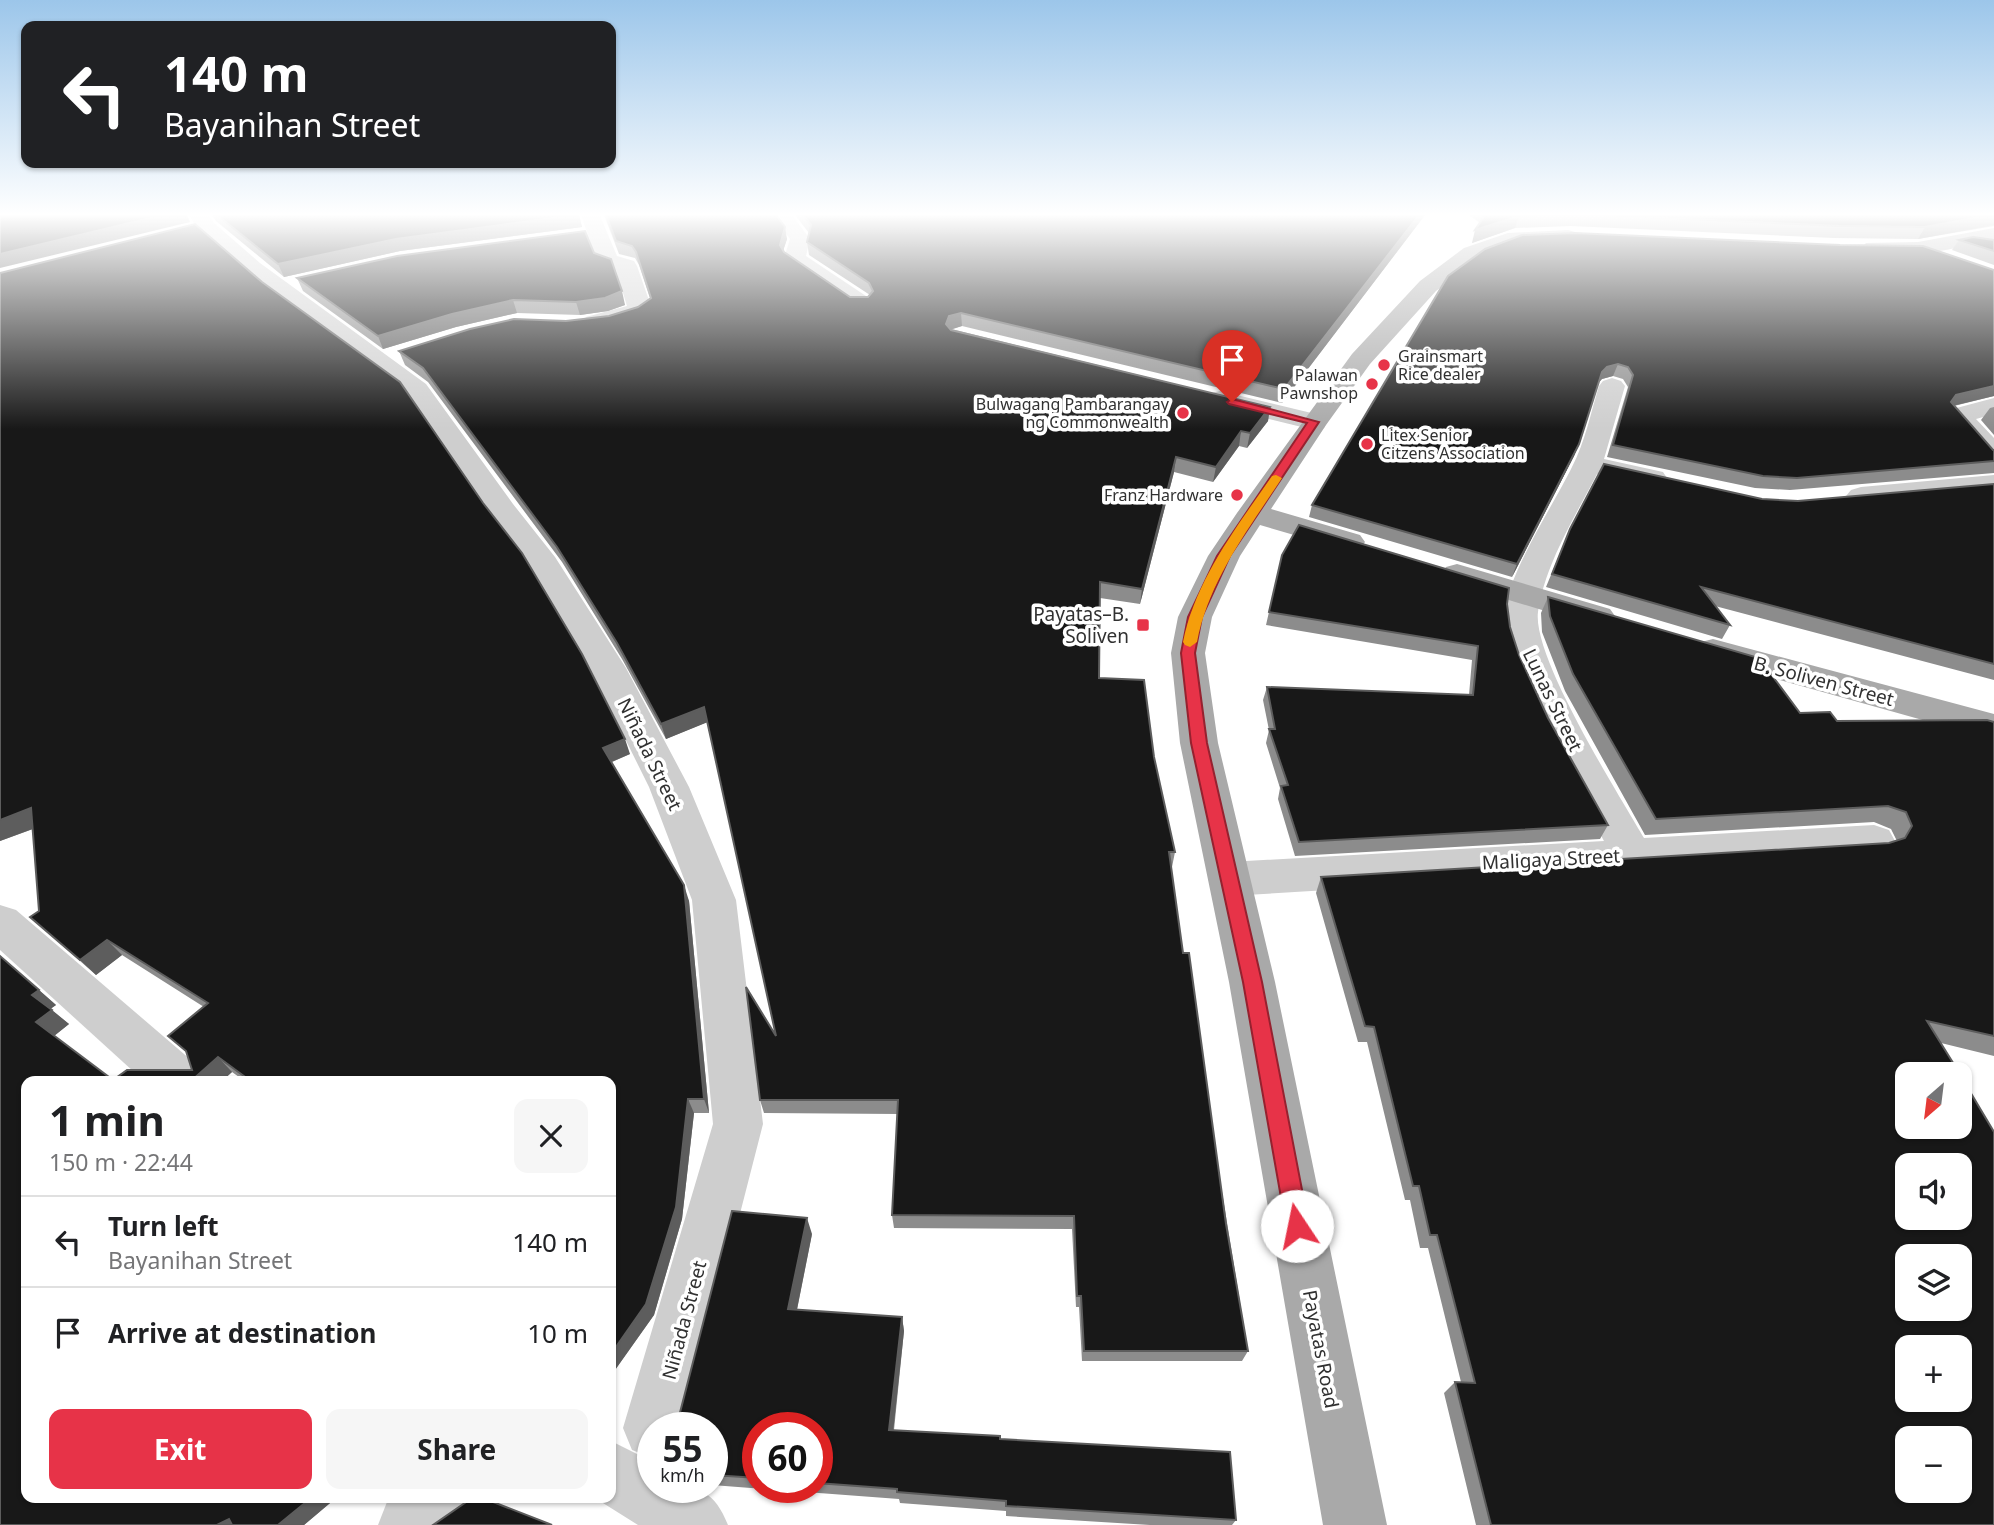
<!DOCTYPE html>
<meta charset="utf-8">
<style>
body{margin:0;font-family:"Noto Sans",sans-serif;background:#f6f6f6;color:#202124;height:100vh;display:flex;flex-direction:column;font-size:26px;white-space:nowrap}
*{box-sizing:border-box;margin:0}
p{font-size:23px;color:#757577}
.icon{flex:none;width:38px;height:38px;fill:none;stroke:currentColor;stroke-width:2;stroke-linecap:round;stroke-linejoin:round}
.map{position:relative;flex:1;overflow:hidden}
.panel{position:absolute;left:21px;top:1076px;width:595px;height:427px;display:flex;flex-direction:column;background:#fff;border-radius:14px;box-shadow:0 2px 5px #0004}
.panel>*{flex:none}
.top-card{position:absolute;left:21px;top:21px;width:595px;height:147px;border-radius:14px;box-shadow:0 2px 5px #0004;background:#202124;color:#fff;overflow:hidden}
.needle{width:46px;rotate:208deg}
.buttons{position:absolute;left:1895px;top:1062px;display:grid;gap:14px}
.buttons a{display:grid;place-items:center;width:77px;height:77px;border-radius:14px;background:#fff;box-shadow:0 2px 5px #0004;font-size:35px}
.speed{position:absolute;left:637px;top:1412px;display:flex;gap:14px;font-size:35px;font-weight:700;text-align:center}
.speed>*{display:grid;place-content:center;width:91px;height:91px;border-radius:50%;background:#fff;box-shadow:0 2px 5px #0004;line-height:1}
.speed small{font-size:18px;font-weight:400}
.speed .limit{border:10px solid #d22;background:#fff;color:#111}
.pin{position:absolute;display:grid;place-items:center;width:60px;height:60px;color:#fff;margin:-72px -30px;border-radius:50% 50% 50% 0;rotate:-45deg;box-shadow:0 0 7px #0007}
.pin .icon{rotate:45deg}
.me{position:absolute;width:77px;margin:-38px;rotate:349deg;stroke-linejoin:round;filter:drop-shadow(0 0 5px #0008)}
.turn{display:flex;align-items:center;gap:24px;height:147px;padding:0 28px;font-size:32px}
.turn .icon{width:91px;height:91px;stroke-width:2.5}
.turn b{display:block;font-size:49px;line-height:60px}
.round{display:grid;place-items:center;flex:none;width:74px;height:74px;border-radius:14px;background:#f6f6f6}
.head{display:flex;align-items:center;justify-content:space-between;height:119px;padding:0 28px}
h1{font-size:42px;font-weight:700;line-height:52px}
.primary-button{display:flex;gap:14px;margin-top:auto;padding:14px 28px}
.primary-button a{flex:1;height:80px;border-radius:14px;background:#e73348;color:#fff;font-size:28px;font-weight:700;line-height:80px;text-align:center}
.primary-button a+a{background:#f6f6f6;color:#202124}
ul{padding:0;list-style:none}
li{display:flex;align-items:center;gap:21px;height:91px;padding:0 28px;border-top:2px solid #e0e0e0}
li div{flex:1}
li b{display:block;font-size:26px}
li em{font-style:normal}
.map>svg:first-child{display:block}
</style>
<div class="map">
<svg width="1994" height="1525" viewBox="0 0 1994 1525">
<rect width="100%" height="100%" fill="#fff"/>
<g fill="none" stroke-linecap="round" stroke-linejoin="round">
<!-- minor -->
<g fill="#cecece" fill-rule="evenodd">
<polygon points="189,215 209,215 214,223 260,263 426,384 513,504 555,557 626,668 689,787 736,900 763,1124 685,1428 653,1428 653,1458 632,1450 623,1428 713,1124 692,900 649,787 590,668 530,567 491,516 408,394 244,273 199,231"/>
<path d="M581,215H603L601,218L617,256L634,261L637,266L652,309C641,325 603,331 586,327L582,322L586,317L627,306L616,270L600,265L597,260Z"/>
<polygon points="772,215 792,215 810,239 806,256 869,298 872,303 869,308 853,308 787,263 784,258 790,239"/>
<path d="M1612,378L1621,381L1625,386L1604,459L1663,472L1667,478L1663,484L1653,487L1597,474C1575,517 1545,564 1538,612C1532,657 1619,795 1644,838L1874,825L1889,830L1895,841L1889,852L1874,857L1229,896L1214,891L1208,879L1214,867L1229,862L1604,841C1576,789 1504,672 1504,617C1505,578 1554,504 1572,467C1585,442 1591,412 1599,386L1603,381Z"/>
<polygon points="1220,391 1324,416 1327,422 1324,428 1314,430 1211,405 1207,399 1211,393"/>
<polygon points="1994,398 1994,414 1976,419 1994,438 1994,462 1984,460 1945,416 1949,410"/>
<polygon points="1994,475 1994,493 1861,505 1851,502 1846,496 1851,490 1861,487"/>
<polygon points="0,905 16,910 198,1066 205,1082 145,1082 0,950"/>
<path d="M611,1441L653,1462V1488C693,1488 711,1483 728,1525H638L595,1498H611Z"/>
<polygon points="393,1498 480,1498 470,1520 464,1525 378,1525 387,1502"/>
</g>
<!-- major -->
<g fill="#a9a9a9" fill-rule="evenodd">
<path d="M1994,228V240C1953,248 1907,262 1866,251L1862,247L1866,243L1918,242Z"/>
<polygon points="1568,230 1575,232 1578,236 1575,240 1518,243 1480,258 1436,291 1370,364 1326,425 1271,509 1360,535 1365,542 1360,549 1349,551 1260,525 1240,556 1212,617 1205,653 1218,743 1275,982 1387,1525 1323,1525 1229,982 1180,743 1171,653 1178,617 1208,556 1237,513 1352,354 1420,281 1464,248 1508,233"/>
<polygon points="1457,564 1610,609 1615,616 1610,623 1598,627 1446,581 1441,574 1446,567"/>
<polygon points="1713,639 1994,714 1994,740 1701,658 1696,650 1701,642"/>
</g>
</g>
<!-- wall -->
<g fill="#8c8c8c" fill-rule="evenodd">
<polygon points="212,215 579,215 582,227 400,251 284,277 216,221"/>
<polygon points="604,215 776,215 787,239 783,251 850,297 868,297 870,295 809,255 807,242 809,233 795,215 1425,215 1282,403 962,326 951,329 1270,407 1268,421 1247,448 1239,446 1213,482 1174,472 1140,604 1100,598 1099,678 1154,757 1175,852 1172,867 1171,867 1183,953 1248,1351 1242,1361 1082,1361 1079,1307 1076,1307 1072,1229 894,1228 892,1215 898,1114 764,1113 760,1100 776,1036 707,722 666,739 622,659 562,562 428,382 405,365 399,351 566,321 609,316 638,307 650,298 639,265 635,258 619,254"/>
<polygon points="1469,215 1994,215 1994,226 1918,239 1834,238 1571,226 1515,228 1472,243 1480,223"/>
<polygon points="1959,240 1994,240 1994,265 1952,250"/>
<polygon points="594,253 625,305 608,311 580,315 517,313 456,327 383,349 303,291 297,278"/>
<polygon points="0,273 630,754 612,762 689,901 709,1113 694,1113 682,1219 654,1315 615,1370 611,1367 611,1082 246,1082 232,1072 221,1082 26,1082 26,1498 336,1498 304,1525 0,1525 0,956 56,1005 50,1009 69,1024 54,1036 113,1080 192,1070 186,1052 168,1036 204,1007 122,955 96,975 30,917 39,911 33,829 0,841"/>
<polygon points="1448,276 1994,396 1954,406 1993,450 1994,450 1994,473 1790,490 1755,488 1607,457 1628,387 1623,379 1613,376 1602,379 1599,382 1574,456 1512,577 1309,517 1312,505"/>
<polygon points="1994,407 1994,435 1981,420 1990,408"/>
<polygon points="1994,484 1994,680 1715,606 1730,625 1722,639 1546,587 1570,529 1762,499 1798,501"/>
<polygon points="1282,555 1507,604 1510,627 1519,655 1548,718 1608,825 1600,839 1295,856 1278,799 1280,788 1266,743 1269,730 1263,700 1267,687 1469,695 1472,660 1266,625"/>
<polygon points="1548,597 1800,713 1837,721 1994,722 1994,1056 1941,1043 1994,1525 1476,1525 1444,1393 1455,1382 1461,1382 1428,1248 1420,1248 1410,1200 1405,1200 1367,1042 1358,1042 1316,893 1321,877 1889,843 1897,841 1891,829 1874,822 1645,835 1565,691 1542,632 1541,613"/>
<path d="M812,1234L797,1310L902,1317L904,1331L894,1430L1000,1439L1236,1520L1232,1525H1150L1006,1516V1511L900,1503L899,1499L712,1485V1428ZM758,1428H817V1488H758Z"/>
</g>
<!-- shaded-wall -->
<g fill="#5d5d5d">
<polygon points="163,215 187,215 190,222 0,268 0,254"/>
<polygon points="575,215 579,215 582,227 400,251 284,277 278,264 396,239"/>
<polygon points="1419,215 1425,215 1282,403 1284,389"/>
<polygon points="1991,215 1994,215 1994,225 1918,239 1925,227"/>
<polygon points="1519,216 1515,228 1472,243 1475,230"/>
<polygon points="785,227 787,239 781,257 780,245"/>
<polygon points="622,291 625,305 608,311 580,315 576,302"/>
<polygon points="513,300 517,313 456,327 383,349 378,336 452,314"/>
<polygon points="961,313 962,326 950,330 946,324 949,316"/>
<polygon points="1618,364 1613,376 1602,379 1597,384 1602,372 1607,367"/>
<polygon points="1994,386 1994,396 1948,407 1943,415 1956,395"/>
<polygon points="1270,407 1268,421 1247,448 1250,433"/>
<polygon points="1241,431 1239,446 1213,482 1216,467"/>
<polygon points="1579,444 1574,456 1512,577 1517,564"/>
<polygon points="1176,457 1174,472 1140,604 1142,589"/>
<polygon points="704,707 708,722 666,739 661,724"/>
<polygon points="625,739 630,754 609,763 603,748"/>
<polygon points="31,808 46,824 0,841 0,820"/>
<polygon points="684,885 689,901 709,1113 704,1099"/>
<polygon points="107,940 122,955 96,975 80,960"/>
<polygon points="39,990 56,1005 49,1010 32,995"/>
<polygon points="52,1010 69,1024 54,1036 36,1022"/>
<polygon points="218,1057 232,1072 221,1082 190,1082"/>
<polygon points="688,1099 694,1113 682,1219 654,1315 615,1370 611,1365 611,1354"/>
<polygon points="807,1218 812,1234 794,1324 788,1309"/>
<polygon points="902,1317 904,1331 892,1442 889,1430"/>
<polygon points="311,1498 336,1498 304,1525 278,1525"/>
<polygon points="229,1519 245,1525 217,1525"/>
</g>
<!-- building -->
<g fill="#181818" stroke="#5d5d5d" stroke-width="2" fill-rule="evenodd">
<polygon points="0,215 51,216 163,215 0,254"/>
<polygon points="217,215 575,215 396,239 278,264"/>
<polygon points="606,215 776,215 785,227 780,245 784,252 850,297 868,297 873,291 869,283 807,242 811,225 803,215 1419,215 1284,389 961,313 949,316 946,324 951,330 1270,407 1250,433 1241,431 1216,467 1176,457 1142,589 1100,582 1099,678 1144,680 1154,757 1175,852 1169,852 1183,953 1189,953 1226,1224 1248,1351 1084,1351 1081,1296 1077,1296 1074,1216 892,1215 898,1100 760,1100 746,987 776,1036 704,707 661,724 617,643 557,547 423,368 399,351 470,329 514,319 566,321 609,316 638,307 651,298 636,252 632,246 616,241"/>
<polygon points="1485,215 1549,215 1519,216 1475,230"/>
<polygon points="1596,215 1991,215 1925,227 1841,226"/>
<polygon points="195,224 262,282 400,382 483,503 522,553 582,654 625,739 603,748 684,885 704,1099 688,1099 676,1207 646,1304 611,1354 611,1082 252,1082 218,1057 190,1082 26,1082 26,1498 311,1498 278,1525 232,1525 229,1519 217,1525 0,1525 0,956 39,990 32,995 52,1010 36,1022 113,1080 127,1070 192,1070 186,1051 168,1036 208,1003 107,940 80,960 30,917 39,911 31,808 0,820 0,273"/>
<polygon points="585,231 594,253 611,259 622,291 605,298 576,302 513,300 452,314 378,336 297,278 397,256"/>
<polygon points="1575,233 1840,245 1923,246 1994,270 1994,386 1956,395 1951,402 1993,450 1994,450 1994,461 1797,478 1763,476 1613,445 1633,375 1628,367 1618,364 1607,367 1602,372 1579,444 1517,564 1312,505 1448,276 1485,249 1522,235"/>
<polygon points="1973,237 1994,240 1994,251 1959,240"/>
<polygon points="1604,464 1762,499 1798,501 1994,484 1994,664 1701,587 1730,625 1552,574 1570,529"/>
<polygon points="1299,525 1509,588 1507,604 1510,627 1519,655 1548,718 1608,825 1299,842 1281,786 1288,785 1269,729 1275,729 1267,687 1473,695 1478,646 1269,612 1282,555"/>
<path d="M1548,597L1759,658L1800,713L1830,712L1837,721L1987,720L1994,722V1036L1927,1021L1960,1074H1908V1127H1960V1075L1994,1132V1525H1491L1455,1382L1475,1383L1437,1235H1430L1419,1186H1413L1374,1027L1365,1026L1321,877L1889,843L1905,838L1912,826L1906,812L1888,806L1656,819L1573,674L1550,616ZM1908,1166H1960V1218H1908ZM1908,1256H1960V1309H1908ZM1908,1348H1960V1400H1908ZM1908,1438H1960V1491H1908Z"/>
<polygon points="732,1211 807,1218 788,1309 902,1317 889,1430 1000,1436 1000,1439 1230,1452 1236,1520 1006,1506 1006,1501 897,1492 897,1489 817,1483 817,1428 758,1428 758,1478 712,1475 712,1428 676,1428"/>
<polygon points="472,1498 483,1498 552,1525 433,1525"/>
</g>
<!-- sky -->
<linearGradient id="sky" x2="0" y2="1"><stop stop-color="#9cc6ea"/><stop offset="0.5" stop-color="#fff"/><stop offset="1" stop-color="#fff" stop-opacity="0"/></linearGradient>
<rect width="1994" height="429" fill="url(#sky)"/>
<!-- route -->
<polygon fill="#e73348" stroke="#96212f" stroke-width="2" points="1232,399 1319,422 1230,556 1202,617 1195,653 1207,743 1262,982 1309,1226 1305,1234 1297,1237 1290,1234 1286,1226 1243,982 1191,743 1181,653 1188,617 1217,556 1307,423 1229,404 1227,402"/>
<!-- slow -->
<path fill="#f59e0b" d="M1276,475L1282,478C1248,530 1209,580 1197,642L1190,647L1185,645L1183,642C1196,579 1236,528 1272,476Z"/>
<!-- markers -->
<g fill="#e73348" stroke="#fff" stroke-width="2.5">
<circle cx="1384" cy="365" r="7"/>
<circle cx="1372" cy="384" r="7"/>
<circle cx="1183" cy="413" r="7"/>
<circle cx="1367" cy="444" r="7"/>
<circle cx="1237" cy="495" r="7"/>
<rect x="1136" y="618" width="14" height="14" rx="3.5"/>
</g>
<g text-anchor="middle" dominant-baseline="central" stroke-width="7" stroke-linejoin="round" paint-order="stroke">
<!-- far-poi labels -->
<g font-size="16" fill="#313131" stroke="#fff" text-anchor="end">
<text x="1398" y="356" text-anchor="start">Grainsmart<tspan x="1398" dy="18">Rice dealer</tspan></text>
<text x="1358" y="375">Palawan<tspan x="1358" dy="18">Pawnshop</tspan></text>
<text x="1169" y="404">Bulwagang Pambarangay<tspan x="1169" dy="18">ng Commonwealth</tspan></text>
<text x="1381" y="435" text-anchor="start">Litex Senior<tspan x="1381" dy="18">Citzens Association</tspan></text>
<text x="1223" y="495">Franz Hardware</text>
</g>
<!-- poi labels -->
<g font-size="19" fill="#313131" stroke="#fff" text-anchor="end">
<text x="1129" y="614">Payatas–B.<tspan x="1129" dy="22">Soliven</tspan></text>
</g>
<!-- street labels -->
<g font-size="19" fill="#313131" stroke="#fff">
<text transform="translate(1824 681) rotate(15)">B. Soliven Street</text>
<text transform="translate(1553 700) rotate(64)">Lunas Street</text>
<text transform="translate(650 754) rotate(64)">Niñada Street</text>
<text transform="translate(1551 859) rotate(-3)">Maligaya Street</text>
<text transform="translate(684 1320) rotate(-75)">Niñada Street</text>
<text transform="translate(1321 1349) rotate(79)">Payatas Road</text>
</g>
</g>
</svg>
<div class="buttons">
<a><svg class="needle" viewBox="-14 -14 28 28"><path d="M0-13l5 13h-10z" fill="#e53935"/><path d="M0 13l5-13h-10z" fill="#757577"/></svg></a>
<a><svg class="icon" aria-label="sound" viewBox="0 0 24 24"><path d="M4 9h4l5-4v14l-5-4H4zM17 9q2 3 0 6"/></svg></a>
<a><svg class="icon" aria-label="layers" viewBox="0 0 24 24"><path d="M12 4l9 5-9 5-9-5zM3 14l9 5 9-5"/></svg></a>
<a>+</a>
<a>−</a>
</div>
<div class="speed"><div>55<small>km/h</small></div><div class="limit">60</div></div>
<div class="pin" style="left:1232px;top:402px;background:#d93025"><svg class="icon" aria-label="arrive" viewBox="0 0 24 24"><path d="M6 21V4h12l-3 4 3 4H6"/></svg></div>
<svg class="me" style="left:1297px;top:1226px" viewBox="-20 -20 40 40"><circle r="19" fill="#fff"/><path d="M0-13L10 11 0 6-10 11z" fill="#e73348"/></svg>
<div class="top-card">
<div class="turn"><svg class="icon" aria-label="left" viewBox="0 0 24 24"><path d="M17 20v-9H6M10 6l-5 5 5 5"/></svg><div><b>140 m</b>Bayanihan Street</div></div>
</div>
<section class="panel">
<div class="head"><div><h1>1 min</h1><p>150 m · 22:44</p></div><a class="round"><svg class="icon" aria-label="close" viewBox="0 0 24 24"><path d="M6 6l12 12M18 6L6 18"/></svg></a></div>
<ul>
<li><svg class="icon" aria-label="left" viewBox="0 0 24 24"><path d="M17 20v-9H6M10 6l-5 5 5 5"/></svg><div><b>Turn left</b><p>Bayanihan Street</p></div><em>140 m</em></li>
<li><svg class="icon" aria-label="arrive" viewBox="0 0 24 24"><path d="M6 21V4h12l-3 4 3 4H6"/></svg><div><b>Arrive at destination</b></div><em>10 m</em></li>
</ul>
<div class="primary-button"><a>Exit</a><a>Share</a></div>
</section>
</div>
